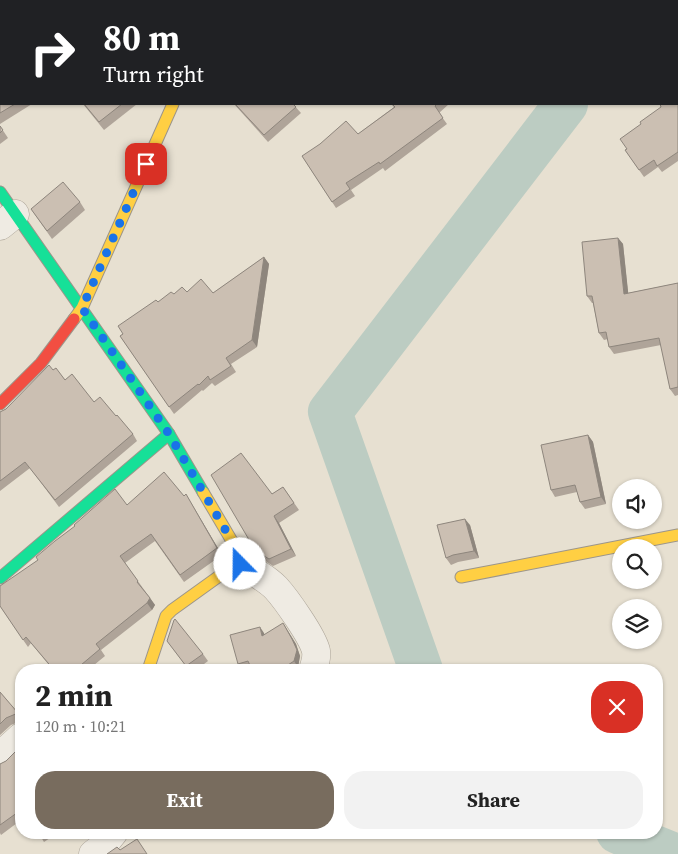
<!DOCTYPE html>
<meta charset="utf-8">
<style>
body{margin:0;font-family:"Source Serif 4",serif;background:#f2f2f2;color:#222;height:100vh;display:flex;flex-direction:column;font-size:19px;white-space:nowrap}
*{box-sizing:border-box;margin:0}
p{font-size:16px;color:#767676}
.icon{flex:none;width:28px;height:28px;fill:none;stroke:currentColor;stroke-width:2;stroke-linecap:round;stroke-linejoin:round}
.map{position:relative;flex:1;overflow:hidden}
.side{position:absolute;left:15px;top:664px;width:648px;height:175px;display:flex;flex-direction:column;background:#fff;border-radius:20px;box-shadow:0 1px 4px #0004}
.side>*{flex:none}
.top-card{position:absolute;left:0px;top:0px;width:679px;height:105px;box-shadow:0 1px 4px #0004;background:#202124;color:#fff;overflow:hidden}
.controls{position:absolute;left:612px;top:479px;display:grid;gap:10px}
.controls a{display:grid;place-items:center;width:50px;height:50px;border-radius:50%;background:#fff;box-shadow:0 1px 4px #0004;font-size:25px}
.pin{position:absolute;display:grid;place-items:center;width:42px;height:42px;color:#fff;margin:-21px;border-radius:10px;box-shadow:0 2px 8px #0006}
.me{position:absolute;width:55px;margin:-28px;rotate:338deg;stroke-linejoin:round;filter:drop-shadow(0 0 4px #0008)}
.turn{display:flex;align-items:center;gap:18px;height:105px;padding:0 20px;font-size:22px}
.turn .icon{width:65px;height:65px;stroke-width:2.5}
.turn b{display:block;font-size:35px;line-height:42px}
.round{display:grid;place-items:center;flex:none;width:52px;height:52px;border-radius:20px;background:#f2f2f2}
.head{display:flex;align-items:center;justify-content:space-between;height:85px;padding:0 20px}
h1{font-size:30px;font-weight:700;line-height:38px}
.button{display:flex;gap:10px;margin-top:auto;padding:10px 20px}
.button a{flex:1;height:58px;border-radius:20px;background:#786c5e;color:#fff;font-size:20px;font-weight:700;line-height:58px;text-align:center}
.button a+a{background:#f2f2f2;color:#222}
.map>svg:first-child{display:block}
</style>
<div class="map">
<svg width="678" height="854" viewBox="0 0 678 854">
<rect width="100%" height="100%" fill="#e7e0d1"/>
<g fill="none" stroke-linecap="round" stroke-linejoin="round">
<!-- river -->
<g stroke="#bcccc2" stroke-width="44">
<polyline points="646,1 647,0"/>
<polyline points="421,670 330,412 566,104"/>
<polyline points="618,832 672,854"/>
</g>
<!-- street casing -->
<g stroke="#ada599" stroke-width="29">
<g id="street">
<polyline points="30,1 31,0"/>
<polyline points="273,1 275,0"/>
<polyline points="474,1 475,0"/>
<polyline points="0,27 1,26"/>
<polyline points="0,226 15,214"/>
<path d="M240,564C253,571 266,578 276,588C286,599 313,637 316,651C317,657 315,664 313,670"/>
<polyline points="0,756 21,737"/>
<polyline points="93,854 101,848 114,832"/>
</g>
</g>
<!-- fast casing -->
<g stroke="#9c958a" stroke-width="13">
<g id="fast">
<polyline points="0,192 169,434 203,492"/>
<polyline points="0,578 169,434"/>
</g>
</g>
<!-- slow casing -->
<g stroke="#9c958a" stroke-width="13">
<g id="slow">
<polyline points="74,319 82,308 173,104"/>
<polyline points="461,577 678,535"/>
<polyline points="148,670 166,616 172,610 229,569 240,564 239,553 203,492"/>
</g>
</g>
<!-- jam casing -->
<g stroke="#9c958a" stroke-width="13">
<polyline id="jam" points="0,404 41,363 74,319"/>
</g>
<!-- street -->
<use href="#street" stroke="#efebe3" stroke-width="28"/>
<!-- fast -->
<use href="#fast" stroke="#16e098" stroke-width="11"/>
<!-- slow -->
<use href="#slow" stroke="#ffcf43" stroke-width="11"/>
<!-- jam -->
<use href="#jam" stroke="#f24e42" stroke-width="11"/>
</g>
<!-- wall -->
<g fill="#afa499">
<polygon points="70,0 205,0 203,1 69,1"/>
<polygon points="0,79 1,104 32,104 0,124"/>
<polygon points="678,84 678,161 662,172 658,167 644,177 625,150 678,104"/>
<polygon points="83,104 137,104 104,130"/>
<polygon points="234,104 293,104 301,113 268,142"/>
<polygon points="391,104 449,104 439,113 447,124 385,171 383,168 351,190 355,196 336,208 302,156 358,134 394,107"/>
<polygon points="0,126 8,138 0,144"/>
<polygon points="80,202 85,210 52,239 31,209"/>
<polygon points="618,238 623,244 628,293 678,283 678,395 675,396 670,389 661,345 614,354 609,347 608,339 604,340 599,333 593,303 592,303 587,296"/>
<polygon points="264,257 269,264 257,347 231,364 236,372 215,386 212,383 203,391 202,390 174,414 120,336 158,302 174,294 213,293"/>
<polygon points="53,370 94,402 116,416 133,434 137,441 59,507 30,468 0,491 0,412 6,409"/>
<polygon points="588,435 593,442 606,504 585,509 580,502 577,492 555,497 551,490"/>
<polygon points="283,487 299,510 279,523 296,556 273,566 255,554 250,547 272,494"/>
<polygon points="186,494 222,555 184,582 155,541 125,563 155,605 152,610 101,650 105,656 88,670 53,670 31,643 28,647 0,606 38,560 127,505 184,496"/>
<polygon points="470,525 479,558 458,562 451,565 446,558"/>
<polygon points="286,628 296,644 300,656 298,667 294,670 252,670 250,667 242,669 238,664 264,633 264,635"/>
<polygon points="167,641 203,654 208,661 196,670 189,670"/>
<polygon points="0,692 21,717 21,721 11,725 0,735"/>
<polygon points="21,746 21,820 1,835 0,833 0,764 6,761"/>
<polygon points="38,832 59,832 44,842"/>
</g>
<!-- shaded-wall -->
<g fill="#8e867d">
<polygon points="618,238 623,244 629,300 624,294"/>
<polygon points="264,257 269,264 257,347 252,340"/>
<polygon points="588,435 593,442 606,504 601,497"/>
<polygon points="186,494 190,501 222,555 217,548"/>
<polygon points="274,516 279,523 296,556 291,549"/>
<polygon points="465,519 470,525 479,558 474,551"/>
<polygon points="150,598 155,605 152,610 147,603"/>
<polygon points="283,623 296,644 300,656 298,667 294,661"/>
<polygon points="260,627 264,633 266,641 262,636"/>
</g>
<!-- building -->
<g fill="#cbbfb2" stroke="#8e867d">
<polygon points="70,0 188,0 186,1 69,1"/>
<polygon points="312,0 326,0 327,1 311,1"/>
<polygon points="1,78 1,104 15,104 0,113 0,79"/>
<polygon points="678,86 678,152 657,166 654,160 639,170 625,150 627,149 620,139 641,124 640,122 661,107 660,104 678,104"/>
<polygon points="84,104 122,104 99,122"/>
<polygon points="235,104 293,104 296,107 264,135"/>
<polygon points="392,104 437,104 435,106 443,118 380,164 379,162 346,183 350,189 332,202 302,156 320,144 346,121 358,134 395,107"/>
<polygon points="0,126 3,130 0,133"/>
<polygon points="63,182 80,202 47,231 31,209"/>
<polygon points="618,238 624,294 678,283 678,387 670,389 659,338 609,347 606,332 599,333 592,296 587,296 582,242"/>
<polygon points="264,257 252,340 226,358 231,366 210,380 208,376 199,385 198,384 169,407 120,336 123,334 118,326 156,300 158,302 171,292 174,294 182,287 187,292 201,279 213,293"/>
<polygon points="49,365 53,370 56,368 65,380 72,374 94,402 100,397 116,416 117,415 133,434 55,500 25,462 0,481 0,412 6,409"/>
<polygon points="588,435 601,497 580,502 575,485 551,490 541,445"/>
<polygon points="241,453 272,494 283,487 294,503 274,516 291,549 269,559 250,547 248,538 211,475"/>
<polygon points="164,472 184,496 186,494 217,548 180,575 151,534 120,556 138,581 137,582 150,598 147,603 96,644 100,649 75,670 54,670 26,637 23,640 0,606 0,586 38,560 36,557 55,541 75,526 74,525 115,489 127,505"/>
<polygon points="465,519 474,551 453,555 446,558 437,525"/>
<polygon points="175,619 203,654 186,666 167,641 174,620"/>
<polygon points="283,623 292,639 297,650 294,661 288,665 289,669 286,670 252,670 248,661 238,664 230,635 260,627 262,636"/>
<polygon points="0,692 18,713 6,718 0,724"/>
<polygon points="21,746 21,810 0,825 0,764 6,761"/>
<polygon points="137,839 147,854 107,854 117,847 120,850"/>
</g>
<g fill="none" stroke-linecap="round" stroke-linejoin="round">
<!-- route -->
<polyline stroke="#1a73e8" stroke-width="9" stroke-dasharray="0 16.2" points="146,164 82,308 169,434 239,553 240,564"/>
</g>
</svg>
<div class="controls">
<a><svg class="icon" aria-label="sound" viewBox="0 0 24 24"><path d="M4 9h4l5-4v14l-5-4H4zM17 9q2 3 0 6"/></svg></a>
<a><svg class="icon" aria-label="search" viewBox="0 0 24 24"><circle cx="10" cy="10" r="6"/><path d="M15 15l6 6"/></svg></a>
<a><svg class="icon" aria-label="layers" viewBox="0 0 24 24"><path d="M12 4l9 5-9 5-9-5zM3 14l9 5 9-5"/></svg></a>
</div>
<div class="pin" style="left:146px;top:164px;background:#d93025"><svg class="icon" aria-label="arrive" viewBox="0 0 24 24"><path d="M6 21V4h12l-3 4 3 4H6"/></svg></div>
<svg class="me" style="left:240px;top:564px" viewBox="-20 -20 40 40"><circle r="19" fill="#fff"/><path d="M0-13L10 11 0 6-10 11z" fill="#1a73e8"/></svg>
<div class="top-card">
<div class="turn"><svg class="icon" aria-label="right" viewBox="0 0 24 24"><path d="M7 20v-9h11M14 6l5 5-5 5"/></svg><div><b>80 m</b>Turn right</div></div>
</div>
<section class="side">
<div class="head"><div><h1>2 min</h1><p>120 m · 10:21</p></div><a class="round" style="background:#d93025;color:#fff"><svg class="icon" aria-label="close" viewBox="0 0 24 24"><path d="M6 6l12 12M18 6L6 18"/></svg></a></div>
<div class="button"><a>Exit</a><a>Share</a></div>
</section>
</div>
